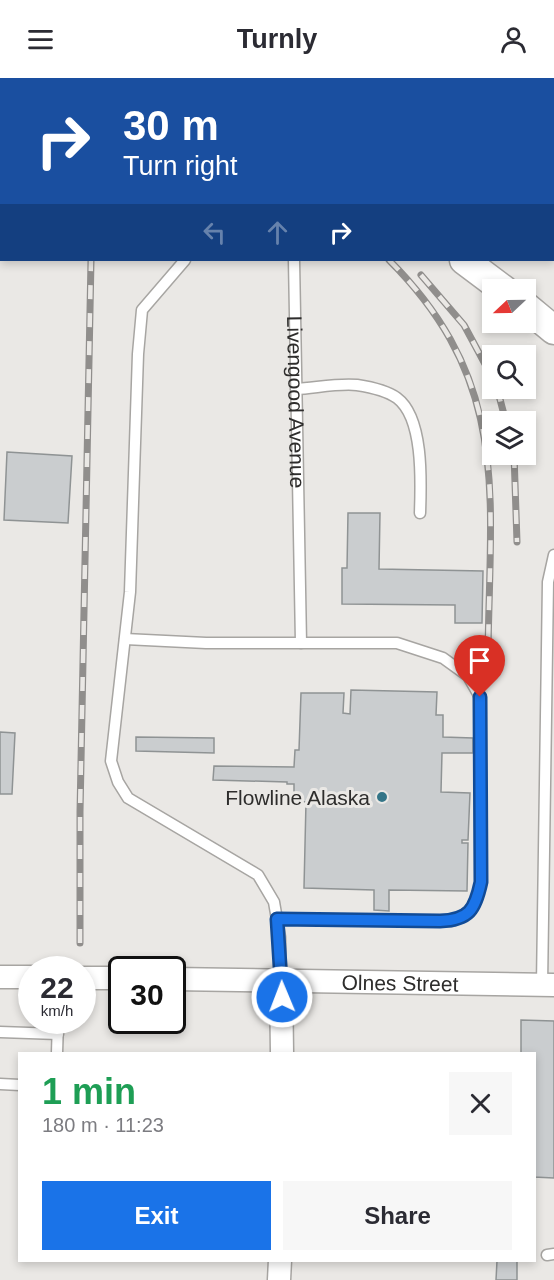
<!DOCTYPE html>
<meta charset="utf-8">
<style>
body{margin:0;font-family:Arial,sans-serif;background:#f7f7f7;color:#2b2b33;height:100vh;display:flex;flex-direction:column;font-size:22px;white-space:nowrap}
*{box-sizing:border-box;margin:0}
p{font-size:20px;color:#7c7c81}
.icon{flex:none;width:33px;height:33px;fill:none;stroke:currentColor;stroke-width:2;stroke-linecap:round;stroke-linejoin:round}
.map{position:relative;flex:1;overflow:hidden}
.drawer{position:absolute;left:18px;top:974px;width:518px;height:210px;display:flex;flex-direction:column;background:#fff;border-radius:0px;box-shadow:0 3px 9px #0003}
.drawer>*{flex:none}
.top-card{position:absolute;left:0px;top:0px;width:555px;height:183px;box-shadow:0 3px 9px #0003;background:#1a4fa0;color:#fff;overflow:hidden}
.needle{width:39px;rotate:248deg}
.fabs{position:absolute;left:482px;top:201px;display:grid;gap:12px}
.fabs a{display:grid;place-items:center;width:54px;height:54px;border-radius:0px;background:#fff;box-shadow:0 3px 9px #0003;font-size:30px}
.speed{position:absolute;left:18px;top:878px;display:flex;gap:12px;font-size:30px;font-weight:700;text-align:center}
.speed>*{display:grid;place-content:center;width:78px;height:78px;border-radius:50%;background:#fff;box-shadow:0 3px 9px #0003;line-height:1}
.speed small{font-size:15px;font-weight:400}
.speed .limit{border:3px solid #111;border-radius:9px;background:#fff;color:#111}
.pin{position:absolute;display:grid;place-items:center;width:51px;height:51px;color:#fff;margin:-62px -26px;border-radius:50% 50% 50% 0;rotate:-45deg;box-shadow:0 0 6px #0007}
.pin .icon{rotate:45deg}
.me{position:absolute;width:66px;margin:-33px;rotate:359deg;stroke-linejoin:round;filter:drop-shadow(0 0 4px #0008)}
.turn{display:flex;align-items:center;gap:21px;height:126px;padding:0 24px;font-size:27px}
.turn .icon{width:78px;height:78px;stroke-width:2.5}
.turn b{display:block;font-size:42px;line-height:51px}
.lanes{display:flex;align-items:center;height:57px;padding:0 24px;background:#0003;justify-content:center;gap:30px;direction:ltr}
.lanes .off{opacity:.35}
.round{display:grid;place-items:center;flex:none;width:63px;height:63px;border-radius:0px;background:#f7f7f7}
.summary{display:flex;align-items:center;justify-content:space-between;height:102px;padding:0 24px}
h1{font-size:36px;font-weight:700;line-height:45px;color:#1e9e55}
.button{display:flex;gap:12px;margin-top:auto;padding:12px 24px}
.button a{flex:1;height:69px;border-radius:0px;background:#1a73e8;color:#fff;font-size:24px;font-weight:700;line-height:69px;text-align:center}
.button a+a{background:#f7f7f7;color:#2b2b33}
header{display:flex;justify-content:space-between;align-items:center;height:78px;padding:0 24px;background:#fff;font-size:27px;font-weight:700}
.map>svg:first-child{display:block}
</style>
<header><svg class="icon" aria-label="menu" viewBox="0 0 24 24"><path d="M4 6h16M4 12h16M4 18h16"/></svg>Turnly<svg class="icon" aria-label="person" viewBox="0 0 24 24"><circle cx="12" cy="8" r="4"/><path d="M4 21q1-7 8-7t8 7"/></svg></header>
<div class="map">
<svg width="554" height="1202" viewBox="0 0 554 1202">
<rect width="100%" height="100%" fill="#eae8e5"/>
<!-- building -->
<g fill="#cacdcf" stroke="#8f9394" stroke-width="1.5">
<polygon points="0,0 61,2 2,2 2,102"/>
<polygon points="7,374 72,378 68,445 4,442"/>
<polygon points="348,435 380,435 379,491 483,493 482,545 455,545 455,527 342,526 342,490 347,490"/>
<polygon points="351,612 437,614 436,637 443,637 443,659 473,660 473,675 442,675 441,714 470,715 468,762 462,762 462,765 468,765 467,813 389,812 389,833 374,832 374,812 304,810 306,724 294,723 294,706 287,706 287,704 213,702 214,688 294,689 295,672 299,672 301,615 344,615 343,635 350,636"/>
<polygon points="0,654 15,655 12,716 0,716"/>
<polygon points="136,659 214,660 214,675 136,673"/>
<polygon points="521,942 554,943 554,1100 534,1099 534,975 521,975"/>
<polygon points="497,1183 517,1183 517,1202 496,1202"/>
</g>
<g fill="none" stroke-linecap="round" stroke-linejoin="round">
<!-- service casing -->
<g stroke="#a7a5a2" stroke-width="13">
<g id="service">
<polyline points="185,182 142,232 138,276 130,514 111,683 118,704 128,720 258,797 274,824 280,859 281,902"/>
<path id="s1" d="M294,182L301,565"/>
<path d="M296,311C315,310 338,305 357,307C370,309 386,312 397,320C424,340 421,405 420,435"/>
<path d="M125,561L206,565H397L443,580L468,598L480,619L481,804C477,825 472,835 452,843L277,841"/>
<polyline points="542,907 548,504 554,477"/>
<polyline points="0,954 58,956"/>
<polyline points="57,975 58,942"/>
<polyline points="0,1006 20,1007"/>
<polyline points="547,1177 554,1176"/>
</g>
</g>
<!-- minor casing -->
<g stroke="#a7a5a2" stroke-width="25">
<g id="minor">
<polyline points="0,899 32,899"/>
<polyline points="82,900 122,900"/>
<path id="s2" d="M172,901L554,907"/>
<polyline points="281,902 282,975"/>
<polyline points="279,1202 280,1182"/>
</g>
</g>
<!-- tertiary casing -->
<g stroke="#a7a5a2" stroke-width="31">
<g id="tertiary">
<polyline points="223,0 225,2"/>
<polyline points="464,182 504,212"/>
<polyline points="525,228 554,252"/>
</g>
</g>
<!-- service -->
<use href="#service" stroke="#fff" stroke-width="10"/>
<!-- minor -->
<use href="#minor" stroke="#fff" stroke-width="22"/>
<!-- tertiary -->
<use href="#tertiary" stroke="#fff" stroke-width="28"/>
<!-- rail casing -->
<g stroke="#908e8c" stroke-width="7">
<g id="rail">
<polyline points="77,0 77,2"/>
<path d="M389,182C511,304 490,416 488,574"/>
<polyline points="421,197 464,247 492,299"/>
<polyline points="497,310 506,344"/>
<polyline points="514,376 517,464"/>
<polyline points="80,865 80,734 91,182"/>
</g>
</g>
<!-- rail -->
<use href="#rail" stroke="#eae8e5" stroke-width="4.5" stroke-dasharray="14" stroke-linecap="butt"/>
</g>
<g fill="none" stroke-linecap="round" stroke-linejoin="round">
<!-- route casing -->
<g stroke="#114b97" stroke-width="15">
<path id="route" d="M282,919L277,841L440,843C469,842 475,832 481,804L480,619"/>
</g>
<!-- route -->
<use href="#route" stroke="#1a73e8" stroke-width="10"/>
</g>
<!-- markers -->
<circle fill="#347588" stroke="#eae8e5" stroke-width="2" cx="382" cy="719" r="6"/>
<g text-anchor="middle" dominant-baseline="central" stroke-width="6" stroke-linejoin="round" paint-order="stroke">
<!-- street labels -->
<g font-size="21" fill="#2e2d2c" stroke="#eae8e5">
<text stroke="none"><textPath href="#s1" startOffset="142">Livengood Avenue</textPath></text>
<text stroke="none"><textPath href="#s2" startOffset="228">Olnes Street</textPath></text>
</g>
<!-- poi labels -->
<g font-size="21" fill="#2e2d2c" stroke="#eae8e5" text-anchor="end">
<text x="370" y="719">Flowline Alaska</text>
</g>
</g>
</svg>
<div class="fabs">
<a><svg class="needle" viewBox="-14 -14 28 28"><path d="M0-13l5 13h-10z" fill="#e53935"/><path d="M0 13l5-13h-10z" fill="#7c7c81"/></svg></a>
<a><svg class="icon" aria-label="search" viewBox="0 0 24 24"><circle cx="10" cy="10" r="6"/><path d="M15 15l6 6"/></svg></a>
<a><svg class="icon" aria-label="layers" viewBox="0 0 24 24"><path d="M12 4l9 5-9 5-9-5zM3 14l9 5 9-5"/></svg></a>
</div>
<div class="speed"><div>22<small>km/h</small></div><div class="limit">30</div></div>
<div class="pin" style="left:480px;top:619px;background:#d93025"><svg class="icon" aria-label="arrive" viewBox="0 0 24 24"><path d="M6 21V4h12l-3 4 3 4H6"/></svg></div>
<svg class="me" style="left:282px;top:919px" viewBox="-20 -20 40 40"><circle r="17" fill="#1a73e8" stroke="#fff" stroke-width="3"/><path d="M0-11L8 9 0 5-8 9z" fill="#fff"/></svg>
<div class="top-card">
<div class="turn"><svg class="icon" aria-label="right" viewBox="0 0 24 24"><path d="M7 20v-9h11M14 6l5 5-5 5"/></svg><div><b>30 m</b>Turn right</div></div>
<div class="lanes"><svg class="icon off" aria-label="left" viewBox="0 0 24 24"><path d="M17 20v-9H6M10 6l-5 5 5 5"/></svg><svg class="icon off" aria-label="ahead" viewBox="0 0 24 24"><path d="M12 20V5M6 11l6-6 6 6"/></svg><svg class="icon" aria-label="right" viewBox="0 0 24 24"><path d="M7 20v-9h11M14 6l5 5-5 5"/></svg></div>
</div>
<section class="drawer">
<div class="summary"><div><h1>1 min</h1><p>180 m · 11:23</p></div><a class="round"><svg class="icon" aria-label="close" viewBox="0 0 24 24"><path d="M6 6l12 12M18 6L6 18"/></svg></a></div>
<div class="button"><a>Exit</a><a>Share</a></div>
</section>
</div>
